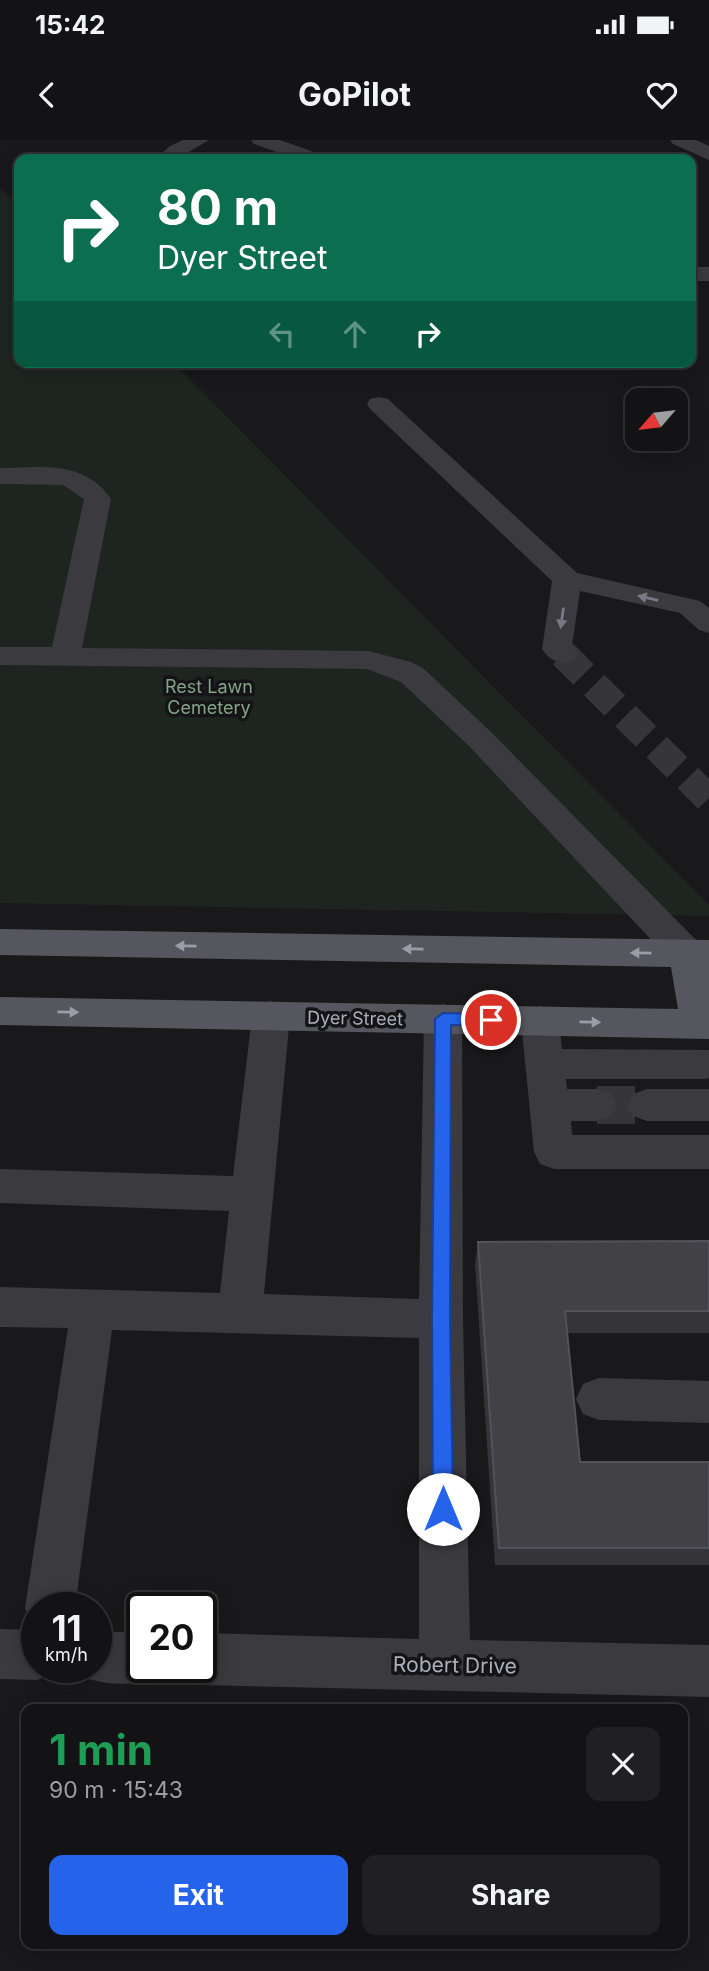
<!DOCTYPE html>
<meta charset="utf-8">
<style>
body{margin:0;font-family:Inter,sans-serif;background:#202022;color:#f1f3f6;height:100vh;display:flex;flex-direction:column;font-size:26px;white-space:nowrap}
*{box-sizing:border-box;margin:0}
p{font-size:23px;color:#9d9ea0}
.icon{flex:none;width:38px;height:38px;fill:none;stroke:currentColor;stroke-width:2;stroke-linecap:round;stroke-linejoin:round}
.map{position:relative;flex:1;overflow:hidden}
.details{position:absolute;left:21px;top:1564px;width:667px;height:245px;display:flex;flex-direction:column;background:#131214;border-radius:14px;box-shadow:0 4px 18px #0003,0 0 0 2px #323234}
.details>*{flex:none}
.hud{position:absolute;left:14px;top:14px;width:682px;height:214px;border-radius:14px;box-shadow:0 4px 18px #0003,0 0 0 2px #323234;background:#0b6e4f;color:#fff;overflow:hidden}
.needle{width:46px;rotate:242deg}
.controls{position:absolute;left:625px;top:248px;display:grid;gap:14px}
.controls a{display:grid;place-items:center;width:63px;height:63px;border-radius:14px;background:#131214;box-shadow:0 4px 18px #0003,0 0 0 2px #323234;font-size:35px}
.speed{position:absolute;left:21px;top:1452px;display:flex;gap:14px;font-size:35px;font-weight:700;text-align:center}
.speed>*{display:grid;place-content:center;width:91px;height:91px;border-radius:50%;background:#131214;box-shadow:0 4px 18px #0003,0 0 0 2px #323234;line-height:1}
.speed small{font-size:18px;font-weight:400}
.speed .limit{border:4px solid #111;border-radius:10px;background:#fff;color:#111}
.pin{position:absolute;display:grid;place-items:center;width:60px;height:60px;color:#fff;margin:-30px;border:4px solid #fff;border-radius:50%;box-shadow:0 2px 7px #0007}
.me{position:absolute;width:77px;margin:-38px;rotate:0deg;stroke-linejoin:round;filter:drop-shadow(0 0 5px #0008)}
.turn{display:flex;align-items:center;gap:24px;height:147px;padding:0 28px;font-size:32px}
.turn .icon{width:91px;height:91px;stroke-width:2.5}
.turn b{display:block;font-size:49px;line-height:60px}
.lanes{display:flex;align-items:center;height:66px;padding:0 28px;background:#0003;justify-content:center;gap:35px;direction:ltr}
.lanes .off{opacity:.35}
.round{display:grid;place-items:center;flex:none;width:74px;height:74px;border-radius:14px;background:#202022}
.head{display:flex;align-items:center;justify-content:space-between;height:119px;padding:0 28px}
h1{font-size:42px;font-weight:700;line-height:52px;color:#1e9e55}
.action{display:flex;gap:14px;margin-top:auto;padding:14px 28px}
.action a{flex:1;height:80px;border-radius:14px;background:#2563eb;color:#fff;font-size:28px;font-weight:700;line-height:80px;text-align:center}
.action a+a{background:#202022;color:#f1f3f6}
.status{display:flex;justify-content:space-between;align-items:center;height:49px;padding:0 35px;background:#131214;direction:ltr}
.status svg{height:19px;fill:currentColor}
header{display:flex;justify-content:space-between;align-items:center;height:91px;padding:0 28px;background:#131214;font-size:32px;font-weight:700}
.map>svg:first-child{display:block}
</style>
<div class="status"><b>15:42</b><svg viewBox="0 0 49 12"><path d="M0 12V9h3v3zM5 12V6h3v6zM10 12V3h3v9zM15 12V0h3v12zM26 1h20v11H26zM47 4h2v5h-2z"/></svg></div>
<header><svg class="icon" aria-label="back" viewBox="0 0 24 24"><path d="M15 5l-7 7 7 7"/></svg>GoPilot<svg class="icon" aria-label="heart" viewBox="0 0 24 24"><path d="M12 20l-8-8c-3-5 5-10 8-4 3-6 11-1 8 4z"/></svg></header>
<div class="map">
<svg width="709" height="1831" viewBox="0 0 709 1831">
<rect width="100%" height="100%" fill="#19181a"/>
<!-- green -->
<polygon fill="#1e2520" points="0,48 19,67 19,222 173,222 709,765 709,776 0,763"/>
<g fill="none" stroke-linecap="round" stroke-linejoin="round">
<!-- minor-tunnel-far1 -->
<polyline stroke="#36363a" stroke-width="29" stroke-dasharray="29 15" stroke-linecap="butt" points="563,514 709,659"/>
<!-- minor-tunnel -->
<polyline stroke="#36363a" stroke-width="38" stroke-dasharray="38 19" stroke-linecap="butt" points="597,965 647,965"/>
<!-- minor -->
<g fill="#3a3a3f" fill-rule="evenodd">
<polygon points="183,0 209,0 177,19 155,19 170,6"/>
<polygon points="251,0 280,0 322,15 325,19 297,19 254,4"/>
<polygon points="670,0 696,0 709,6 709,20 673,4"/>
<rect x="691" y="127" width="18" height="14"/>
<path d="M379,257L388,259L577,433L700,461L709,468V493L699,490L680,473L580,451L572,506L578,514L574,521C559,524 551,522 542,509L552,441L370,269L367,264L370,259Z"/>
<path d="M0,328C42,327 85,320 111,359L82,508L368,511L411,522L423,528L492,593L700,804L705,814L700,824L687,828L674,824L470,607L401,542L367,529L0,525V507H52L84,359L63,345L0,344Z"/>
<polygon points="271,861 284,866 290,876 264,1154 419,1159 424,879 430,869 443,864 456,869 462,879 463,1179 470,1500 709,1505 709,1557 201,1545 183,1537 179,1528 201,1528 201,1493 419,1499 419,1198 112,1190 75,1468 37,1468 37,1487 32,1486 25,1468 68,1188 0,1187 0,1147 220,1153 229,1071 0,1063 0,1029 233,1036 252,876 258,866"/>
<polygon points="540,866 553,871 559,881 562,909 709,910 709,938 705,939 566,939 567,949 597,949 611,954 617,965 611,976 597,981 571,981 572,995 709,995 709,1029 554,1029 540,1024 534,1012 521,881 527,871"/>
<polygon points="647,949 709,949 709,981 647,981 633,976 627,965 633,954"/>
<polygon points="599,1238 709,1241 709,1283 599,1280 583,1274 576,1259 583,1244"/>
<polygon points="0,1489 37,1490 37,1528 57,1528 55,1533 37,1540 0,1539"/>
<path d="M96,1492H142V1528H163L160,1536C134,1547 104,1546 78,1535L75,1528H96Z"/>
</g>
<!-- major -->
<polygon fill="#56575e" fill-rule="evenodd" points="0,789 709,800 709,899 0,885 0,857 678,869 671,827 0,815"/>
</g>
<!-- wall -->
<polygon fill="#353438" points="709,1101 709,1193 567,1193 580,1322 709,1322 709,1425 495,1425 475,1124 478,1102"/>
<!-- building -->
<polygon fill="#424146" stroke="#525358" stroke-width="2" points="709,1101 709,1171 565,1171 580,1322 709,1322 709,1408 499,1408 478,1102"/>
<!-- one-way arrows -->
<defs><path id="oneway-solid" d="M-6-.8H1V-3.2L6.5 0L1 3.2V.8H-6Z" transform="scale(1.75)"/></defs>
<g fill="#787a83">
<use href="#oneway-solid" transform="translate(648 458) rotate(-167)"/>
<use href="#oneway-solid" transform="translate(562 478) rotate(98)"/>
</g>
<g fill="#9a9da8">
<use href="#oneway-solid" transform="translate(186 806) rotate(-179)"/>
<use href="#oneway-solid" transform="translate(413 809) rotate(-179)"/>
<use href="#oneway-solid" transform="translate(641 813) rotate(-179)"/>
<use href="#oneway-solid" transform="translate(68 872) rotate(1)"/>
<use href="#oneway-solid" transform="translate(590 882) rotate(1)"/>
</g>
<!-- route -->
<polygon fill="#2563eb" stroke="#184099" stroke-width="2" points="443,873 491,874 499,880 491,886 451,885 450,1179 453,1369 450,1376 443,1379 436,1376 433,1369 432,1179 435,879"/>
<g text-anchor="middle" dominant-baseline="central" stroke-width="7" stroke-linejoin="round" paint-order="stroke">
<!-- park labels -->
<g font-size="18" fill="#83a488" stroke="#141315">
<text x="209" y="546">Rest Lawn<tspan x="209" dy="21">Cemetery</tspan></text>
</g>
<!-- street labels -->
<g font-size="18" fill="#abafba" stroke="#141315">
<text transform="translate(355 878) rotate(1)">Dyer Street</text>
</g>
<!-- near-street labels -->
<g font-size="21" fill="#abafba" stroke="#141315">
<text transform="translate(455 1525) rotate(1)">Robert Drive</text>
</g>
</g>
</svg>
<div class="controls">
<a><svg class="needle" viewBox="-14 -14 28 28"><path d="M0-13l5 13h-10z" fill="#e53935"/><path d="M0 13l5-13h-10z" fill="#9d9ea0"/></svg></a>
</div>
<div class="speed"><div>11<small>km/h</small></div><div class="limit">20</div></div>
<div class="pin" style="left:491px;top:880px;background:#d93025"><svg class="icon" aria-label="arrive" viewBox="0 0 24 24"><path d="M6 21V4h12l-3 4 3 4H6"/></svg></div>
<svg class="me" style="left:443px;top:1369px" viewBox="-20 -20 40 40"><circle r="19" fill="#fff"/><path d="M0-13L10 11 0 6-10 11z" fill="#2563eb"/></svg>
<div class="hud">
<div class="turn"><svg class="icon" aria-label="right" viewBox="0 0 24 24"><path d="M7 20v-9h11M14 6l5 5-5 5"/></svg><div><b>80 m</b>Dyer Street</div></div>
<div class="lanes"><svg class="icon off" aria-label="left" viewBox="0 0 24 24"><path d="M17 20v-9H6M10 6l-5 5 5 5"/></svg><svg class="icon off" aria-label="ahead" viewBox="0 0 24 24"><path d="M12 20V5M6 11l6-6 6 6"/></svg><svg class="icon" aria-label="right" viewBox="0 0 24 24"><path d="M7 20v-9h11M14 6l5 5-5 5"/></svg></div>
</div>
<section class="details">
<div class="head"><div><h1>1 min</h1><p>90 m · 15:43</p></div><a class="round"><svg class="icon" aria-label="close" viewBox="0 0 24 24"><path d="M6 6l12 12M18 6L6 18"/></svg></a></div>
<div class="action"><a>Exit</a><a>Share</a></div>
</section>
</div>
